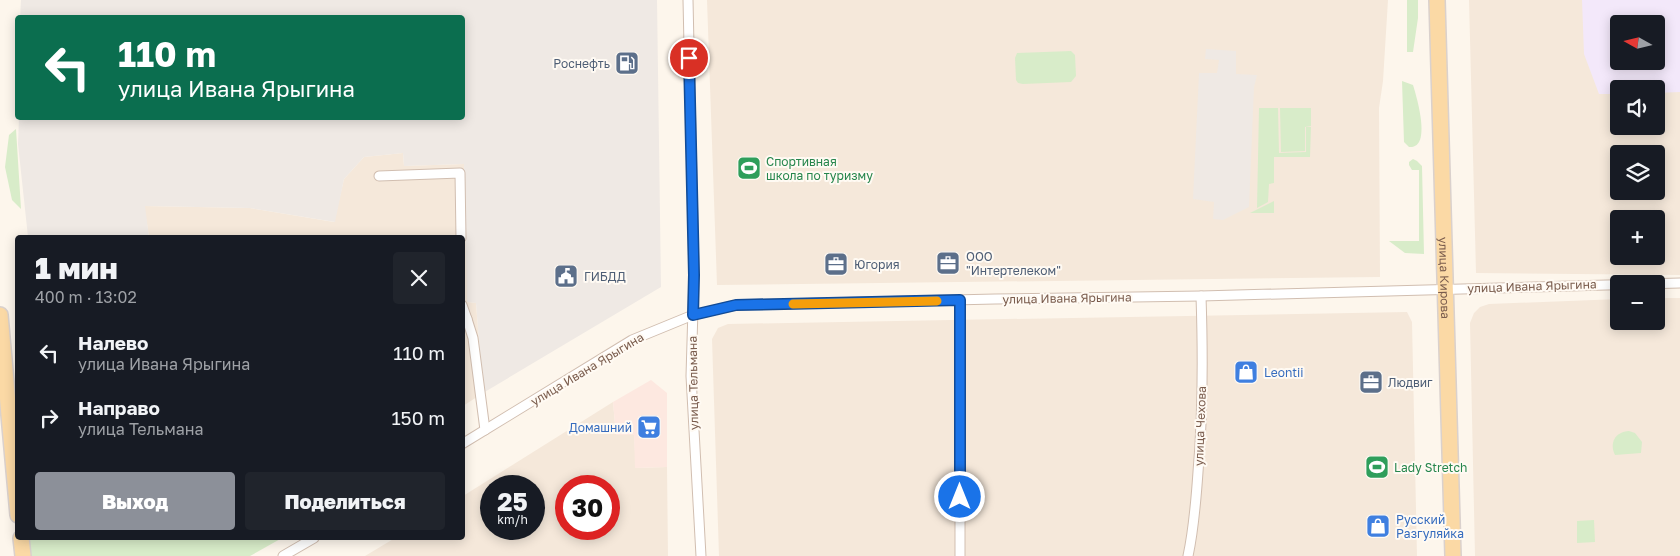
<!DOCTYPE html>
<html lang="ru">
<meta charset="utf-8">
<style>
body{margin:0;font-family:"Golos Text",sans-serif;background:#20242c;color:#f1f3f6;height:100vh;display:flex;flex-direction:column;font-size:19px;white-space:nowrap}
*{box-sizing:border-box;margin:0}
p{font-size:16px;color:#9ea1a6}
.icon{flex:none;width:28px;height:28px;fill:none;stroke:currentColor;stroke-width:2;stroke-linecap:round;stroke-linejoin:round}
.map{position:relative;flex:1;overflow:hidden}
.drawer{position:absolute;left:15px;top:235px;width:450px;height:305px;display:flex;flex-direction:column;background:#171b24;border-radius:5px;box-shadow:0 2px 12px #0003}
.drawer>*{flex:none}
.hud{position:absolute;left:15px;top:15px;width:450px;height:105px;border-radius:5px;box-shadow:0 2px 12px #0003;background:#0b6e4f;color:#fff;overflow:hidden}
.needle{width:32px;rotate:278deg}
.buttons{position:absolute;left:1610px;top:15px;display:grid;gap:10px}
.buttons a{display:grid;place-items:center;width:55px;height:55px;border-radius:5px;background:#171b24;box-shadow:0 2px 12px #0003;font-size:25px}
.speed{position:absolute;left:480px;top:475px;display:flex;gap:10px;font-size:25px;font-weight:700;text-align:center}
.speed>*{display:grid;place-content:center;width:65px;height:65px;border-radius:50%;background:#171b24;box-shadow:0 2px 12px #0003;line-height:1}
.speed small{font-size:12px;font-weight:400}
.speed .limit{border:8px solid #d22;background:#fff;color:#111}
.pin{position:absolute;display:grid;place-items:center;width:42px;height:42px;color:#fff;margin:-21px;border:2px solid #fff;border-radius:50%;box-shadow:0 1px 5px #0007}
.me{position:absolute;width:55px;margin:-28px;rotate:0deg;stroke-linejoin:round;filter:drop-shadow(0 0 4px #0008)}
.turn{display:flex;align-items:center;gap:18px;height:105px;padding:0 20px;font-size:22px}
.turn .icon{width:65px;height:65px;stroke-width:2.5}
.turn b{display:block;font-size:35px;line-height:42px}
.round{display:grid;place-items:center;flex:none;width:52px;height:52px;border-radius:5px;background:#20242c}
.headline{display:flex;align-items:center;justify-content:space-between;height:85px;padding:0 20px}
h1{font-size:30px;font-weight:800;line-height:38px}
.primary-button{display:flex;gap:10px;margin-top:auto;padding:10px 20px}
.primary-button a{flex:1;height:58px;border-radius:5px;background:#8c9099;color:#fff;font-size:20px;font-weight:800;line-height:58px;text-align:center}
.primary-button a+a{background:#20242c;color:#f1f3f6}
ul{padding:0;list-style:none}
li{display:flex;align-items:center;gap:15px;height:65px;padding:0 20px}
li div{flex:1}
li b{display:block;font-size:19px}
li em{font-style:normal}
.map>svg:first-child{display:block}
</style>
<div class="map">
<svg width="1680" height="556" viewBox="0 0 1680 556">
<rect width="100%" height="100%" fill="#fdf6ec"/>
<!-- residential -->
<g fill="#f5e8da" fill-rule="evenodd">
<polygon points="707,0 1388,0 1383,81 1379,108 1380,277 717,285"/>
<path d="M1469,0H1680V275L1476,273ZM1619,24H1656V61H1619ZM1619,89H1656V126H1619ZM1619,154H1656V191H1619ZM1619,219H1656V256H1619Z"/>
<polygon points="403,153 404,166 464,164 468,302 476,303 483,393 463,406 462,238 149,237 144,206 250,208 334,222 344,179 364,157"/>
<polygon points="1656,298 1680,298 1680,556 1475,556 1470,323 1474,313 1480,307 1489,304 1619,299 1619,321 1656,321"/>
<polygon points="1407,312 1412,322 1417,556 719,556 712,339 718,328 728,324"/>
<path d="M613,402L616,435L634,434L636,468L667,467L668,556H365L395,538H462L463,496ZM491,486H534V529H491ZM566,486H609V529H566Z"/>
</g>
<!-- commercial -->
<polygon fill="#fde8e0" points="651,380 667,393 667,467 635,468 634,435 616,435 613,402"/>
<!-- industrial -->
<g fill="#efe9e4">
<polygon points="21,0 657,0 661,287 483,393 476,303 467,302 464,164 404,166 403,153 364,157 344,179 335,222 250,208 145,206 149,237 28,237 18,144 19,118 462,118 462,18 20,18"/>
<polygon points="1206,49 1236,51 1236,74 1257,75 1254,87 1249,207 1223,220 1213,219 1214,202 1193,199 1199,73 1217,73 1219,60 1205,59"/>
</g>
<!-- education -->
<path fill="#f3e8fa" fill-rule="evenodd" d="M1582,0H1680V92L1656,93V89H1619V94H1599L1584,54ZM1619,24H1656V61H1619Z"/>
<!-- green -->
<g fill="#d8ecc9">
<polygon points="1407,0 1418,0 1418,18 1413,52 1407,52"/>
<polygon points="1071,51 1075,55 1076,76 1071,82 1023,84 1018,83 1016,80 1015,58 1017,53"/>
<path d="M1402,81L1413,85C1417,98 1432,149 1409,147L1404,142Z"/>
<polygon points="1259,108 1278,108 1279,153 1306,152 1306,127 1311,127 1310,157 1274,157 1274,183 1269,184 1268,202 1257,208"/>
<polygon points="1280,108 1311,108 1311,126 1305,127 1305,151 1281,152"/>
<polygon points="16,129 21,209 12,200 5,167 9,135"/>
<polygon points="1413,159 1417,161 1422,166 1424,254 1405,253 1389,241 1419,241 1419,170 1412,170 1409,165 1409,162"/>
<polygon points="1274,201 1274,213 1250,213"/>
<path d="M1629,431L1635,433L1642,442L1641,453L1615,455C1609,443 1615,432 1629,431Z"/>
<polygon points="1594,520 1595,542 1577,543 1577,521"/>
<polygon points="29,538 282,538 250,556 31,556"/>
</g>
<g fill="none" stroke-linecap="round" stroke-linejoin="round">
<!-- minor casing -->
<g stroke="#d1beb0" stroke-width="11">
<g id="minor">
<polyline points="688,0 694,275 691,376 701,556"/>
<polyline points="379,176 460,173 461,238"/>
<polyline points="960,300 960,556"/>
<polyline points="462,305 467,319"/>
<polyline points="462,319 467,319 473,338 485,430"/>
<polyline points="462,444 632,340 693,315 736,305 995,299 1201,296 1680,283"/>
<polyline points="283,556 314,538"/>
<path d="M1188,556C1194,528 1196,501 1198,472C1203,414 1203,355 1201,296"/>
</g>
</g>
<!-- primary casing -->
<g stroke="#dad1cd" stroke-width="18">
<g id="primary">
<path id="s1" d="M1437,0L1453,556"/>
<polyline points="0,315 18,515"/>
<polyline points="21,538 23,556"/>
</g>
</g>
<!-- minor -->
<use href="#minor" stroke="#fff" stroke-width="9"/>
<!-- primary -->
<use href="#primary" stroke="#fbd9a5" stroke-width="15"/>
</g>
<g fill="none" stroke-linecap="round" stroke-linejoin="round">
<!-- route casing -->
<g stroke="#114b97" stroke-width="12">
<polyline id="route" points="689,58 694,275 693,315 736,305 960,300 960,497"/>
</g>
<!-- route -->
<use href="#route" stroke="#1a73e8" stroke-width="9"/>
<!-- slow -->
<polyline stroke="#f59e0b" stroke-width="9" points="793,304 937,301"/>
</g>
<!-- icons -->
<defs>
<g id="fuel-square" transform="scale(1.25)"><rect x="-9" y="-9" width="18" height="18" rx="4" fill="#5c6f8a" stroke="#fffaf3"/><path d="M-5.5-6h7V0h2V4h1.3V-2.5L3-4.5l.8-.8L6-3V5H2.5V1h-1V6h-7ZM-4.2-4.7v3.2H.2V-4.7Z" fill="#fff"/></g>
<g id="stadium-square" transform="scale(1.25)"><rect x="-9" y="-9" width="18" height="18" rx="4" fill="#2e9e5b" stroke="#fffaf3"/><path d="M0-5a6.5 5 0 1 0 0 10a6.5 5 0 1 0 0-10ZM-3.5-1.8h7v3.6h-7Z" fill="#fff"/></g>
<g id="office-square" transform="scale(1.25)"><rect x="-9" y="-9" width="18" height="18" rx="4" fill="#5c6f8a" stroke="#fffaf3"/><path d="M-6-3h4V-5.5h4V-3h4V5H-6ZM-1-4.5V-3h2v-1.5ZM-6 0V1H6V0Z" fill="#fff"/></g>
<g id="civic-square" transform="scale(1.25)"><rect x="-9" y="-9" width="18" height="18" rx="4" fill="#5c6f8a" stroke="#fffaf3"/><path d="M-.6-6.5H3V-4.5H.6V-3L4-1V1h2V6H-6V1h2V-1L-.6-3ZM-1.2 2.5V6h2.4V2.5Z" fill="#fff"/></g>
<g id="shop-square" transform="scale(1.25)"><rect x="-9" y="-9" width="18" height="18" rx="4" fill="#3f7fe0" stroke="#fffaf3"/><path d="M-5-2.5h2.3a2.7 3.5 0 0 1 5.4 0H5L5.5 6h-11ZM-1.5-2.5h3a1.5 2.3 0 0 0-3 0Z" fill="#fff"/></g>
<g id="supermarket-square" transform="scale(1.25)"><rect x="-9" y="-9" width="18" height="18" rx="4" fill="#3f7fe0" stroke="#fffaf3"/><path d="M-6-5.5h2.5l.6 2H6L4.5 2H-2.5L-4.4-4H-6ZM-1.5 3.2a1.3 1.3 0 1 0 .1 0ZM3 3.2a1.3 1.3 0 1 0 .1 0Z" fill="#fff"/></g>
</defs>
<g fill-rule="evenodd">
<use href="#fuel-square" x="627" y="63"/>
<use href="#stadium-square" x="749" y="168"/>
<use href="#office-square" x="948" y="263"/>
<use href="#office-square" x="836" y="264"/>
<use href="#civic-square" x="566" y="276"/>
<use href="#shop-square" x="1246" y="372"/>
<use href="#office-square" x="1371" y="382"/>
<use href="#supermarket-square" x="649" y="427"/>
<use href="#stadium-square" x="1377" y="467"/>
<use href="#shop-square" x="1378" y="526"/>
</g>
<g text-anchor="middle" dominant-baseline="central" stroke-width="4" stroke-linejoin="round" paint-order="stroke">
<!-- service labels -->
<g font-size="12" fill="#4e5e75" stroke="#fffaf3" text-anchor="start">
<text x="610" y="63" text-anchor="end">Роснефть</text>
<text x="966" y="256">ООО<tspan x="966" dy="14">"Интертелеком"</tspan></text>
<text x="854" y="264">Югория</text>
<text x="584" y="276">ГИБДД</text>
<text x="1388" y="382">Людвиг</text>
</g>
<!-- leisure labels -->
<g font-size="12" fill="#27864d" stroke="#fffaf3" text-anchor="start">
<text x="766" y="161">Спортивная<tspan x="766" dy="14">школа по туризму</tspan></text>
<text x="1394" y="467">Lady Stretch</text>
</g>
<!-- street labels -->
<g font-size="12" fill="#7a5c4d" stroke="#fffaf3">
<text stroke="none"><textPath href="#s1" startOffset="278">улица Кирова</textPath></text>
<text transform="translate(1532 286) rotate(-2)">улица Ивана Ярыгина</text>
<text transform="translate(1067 298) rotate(-1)">улица Ивана Ярыгина</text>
<text transform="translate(587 369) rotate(-31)">улица Ивана Ярыгина</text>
<text transform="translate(693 383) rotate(-91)">улица Тельмана</text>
<text transform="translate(1200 426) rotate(-88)">улица Чехова</text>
</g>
<!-- shop labels -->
<g font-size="12" fill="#366cbe" stroke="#fffaf3" text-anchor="start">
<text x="1264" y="372">Leontii</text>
<text x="632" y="427" text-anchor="end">Домашний</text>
<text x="1396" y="519">Русский<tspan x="1396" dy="14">Разгуляйка</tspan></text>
</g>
</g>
</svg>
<div class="buttons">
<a><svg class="needle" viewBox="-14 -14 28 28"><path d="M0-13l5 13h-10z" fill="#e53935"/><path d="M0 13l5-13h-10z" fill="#9ea1a6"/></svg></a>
<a><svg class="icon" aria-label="sound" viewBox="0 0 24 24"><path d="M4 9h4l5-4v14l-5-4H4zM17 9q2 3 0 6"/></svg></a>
<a><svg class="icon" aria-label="layers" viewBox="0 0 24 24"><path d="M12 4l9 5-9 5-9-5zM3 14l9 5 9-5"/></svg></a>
<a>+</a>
<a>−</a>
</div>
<div class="speed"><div>25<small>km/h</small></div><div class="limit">30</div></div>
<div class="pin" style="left:689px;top:58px;background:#d93025"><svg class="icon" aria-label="arrive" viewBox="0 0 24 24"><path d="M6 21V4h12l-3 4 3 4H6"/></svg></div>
<svg class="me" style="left:960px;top:497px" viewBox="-20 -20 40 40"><circle r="17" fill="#1a73e8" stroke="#fff" stroke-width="3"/><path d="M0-11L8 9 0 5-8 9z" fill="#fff"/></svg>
<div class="hud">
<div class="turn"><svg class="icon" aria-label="left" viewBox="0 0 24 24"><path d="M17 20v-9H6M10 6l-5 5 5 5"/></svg><div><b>110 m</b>улица Ивана Ярыгина</div></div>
</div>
<section class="drawer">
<div class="headline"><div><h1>1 мин</h1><p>400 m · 13:02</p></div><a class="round"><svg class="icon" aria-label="close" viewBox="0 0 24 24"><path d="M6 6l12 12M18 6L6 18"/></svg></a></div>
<ul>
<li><svg class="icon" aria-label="left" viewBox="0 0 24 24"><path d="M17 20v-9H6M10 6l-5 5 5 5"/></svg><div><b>Налево</b><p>улица Ивана Ярыгина</p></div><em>110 m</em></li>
<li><svg class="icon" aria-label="right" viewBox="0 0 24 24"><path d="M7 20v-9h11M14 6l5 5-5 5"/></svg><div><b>Направо</b><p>улица Тельмана</p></div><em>150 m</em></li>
</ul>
<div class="primary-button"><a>Выход</a><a>Поделиться</a></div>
</section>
</div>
